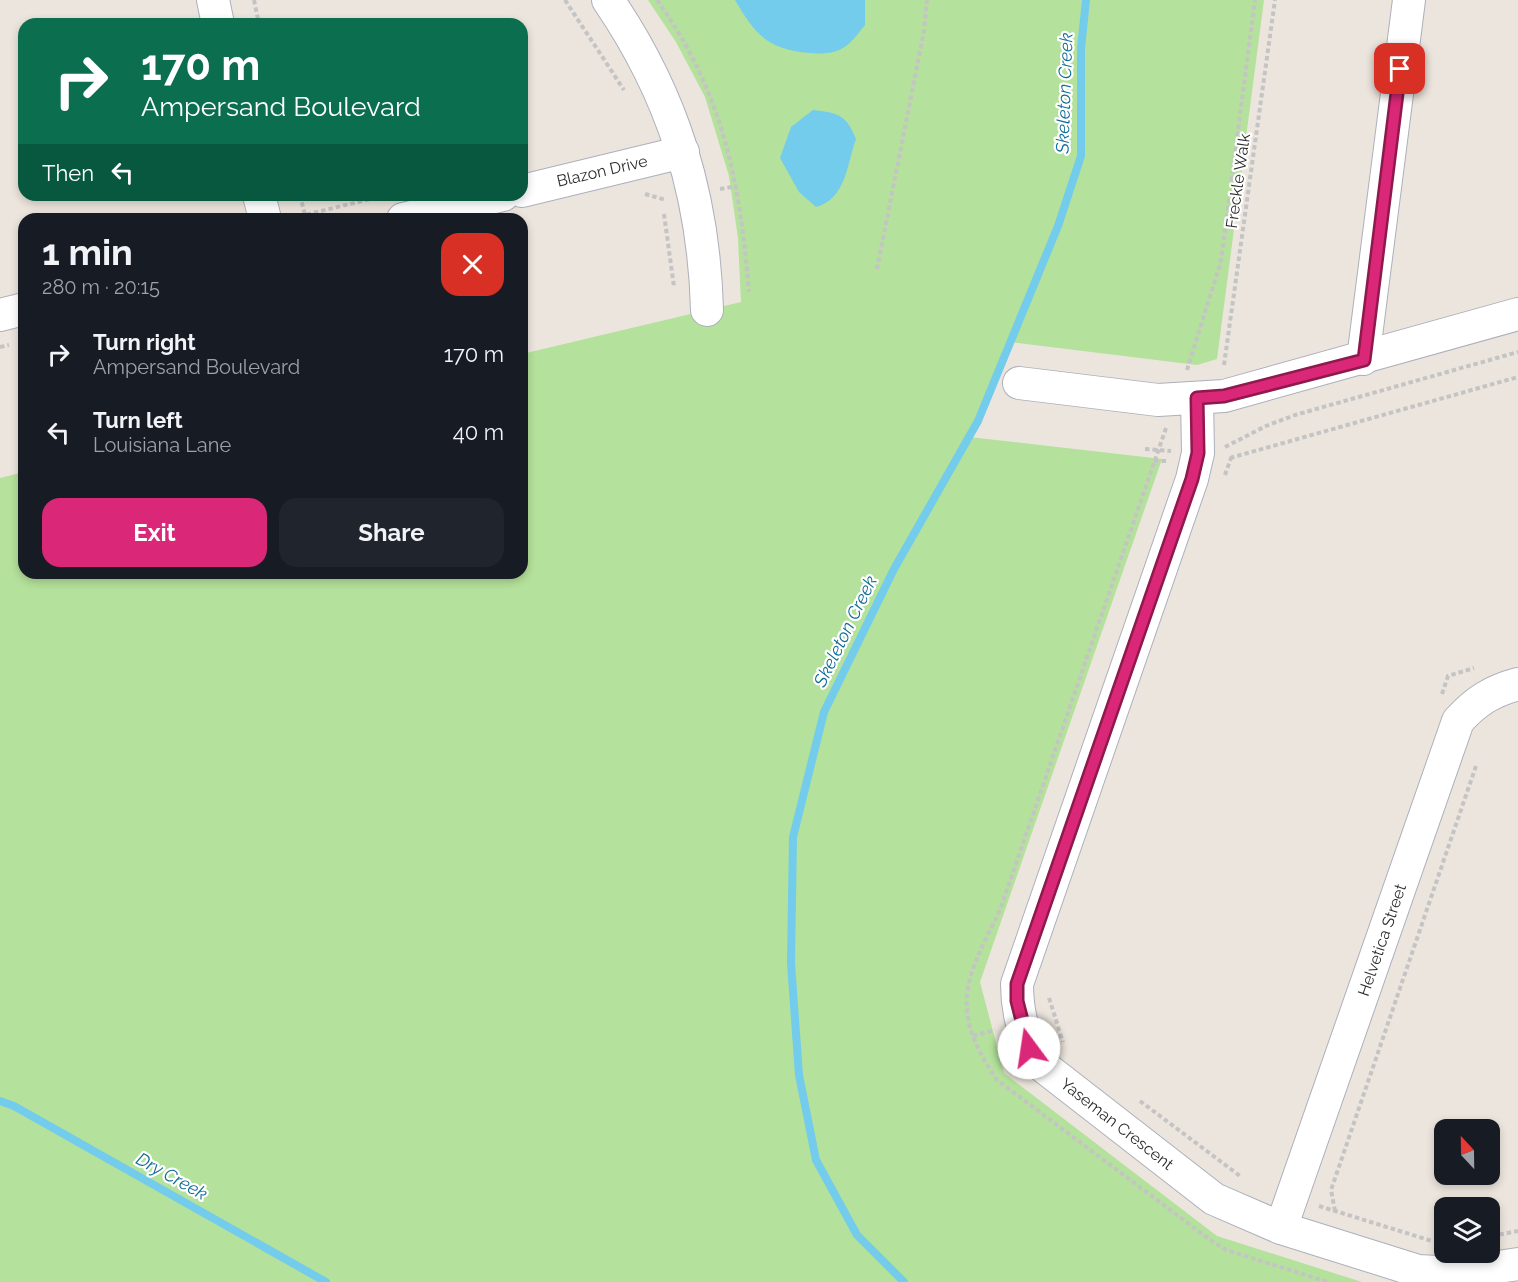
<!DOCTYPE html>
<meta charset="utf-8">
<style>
body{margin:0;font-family:Raleway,sans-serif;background:#20242c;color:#f1f3f6;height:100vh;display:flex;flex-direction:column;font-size:22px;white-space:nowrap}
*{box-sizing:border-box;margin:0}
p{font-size:20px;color:#9ea1a6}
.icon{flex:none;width:33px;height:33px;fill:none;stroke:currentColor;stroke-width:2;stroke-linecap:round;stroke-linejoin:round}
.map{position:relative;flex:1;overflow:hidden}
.side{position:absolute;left:18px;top:213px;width:510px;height:366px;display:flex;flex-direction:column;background:#171b24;border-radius:18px;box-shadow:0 3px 9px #0003}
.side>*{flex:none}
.top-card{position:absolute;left:18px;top:18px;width:510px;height:183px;border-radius:18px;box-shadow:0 3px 9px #0003;background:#0b6e4f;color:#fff;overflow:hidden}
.needle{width:39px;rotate:338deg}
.controls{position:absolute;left:1434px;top:1119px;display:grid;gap:12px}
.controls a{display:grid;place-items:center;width:66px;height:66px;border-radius:12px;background:#171b24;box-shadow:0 3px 9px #0003;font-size:30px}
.pin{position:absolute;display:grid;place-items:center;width:51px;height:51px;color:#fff;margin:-26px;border-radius:12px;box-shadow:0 3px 9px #0006}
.me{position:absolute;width:66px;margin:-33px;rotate:346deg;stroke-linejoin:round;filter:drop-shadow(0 0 4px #0008)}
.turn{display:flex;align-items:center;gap:21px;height:126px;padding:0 24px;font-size:27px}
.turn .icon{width:78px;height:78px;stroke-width:2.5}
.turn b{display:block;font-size:42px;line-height:51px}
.then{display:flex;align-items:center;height:57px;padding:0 24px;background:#0003;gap:12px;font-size:22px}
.round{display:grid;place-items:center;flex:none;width:63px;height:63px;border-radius:18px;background:#20242c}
.head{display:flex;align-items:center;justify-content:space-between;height:102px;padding:0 24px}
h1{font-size:36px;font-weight:700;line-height:45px}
.cta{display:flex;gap:12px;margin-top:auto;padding:12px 24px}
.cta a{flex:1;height:69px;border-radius:18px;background:#db2777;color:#fff;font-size:24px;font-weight:700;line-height:69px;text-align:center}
.cta a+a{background:#20242c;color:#f1f3f6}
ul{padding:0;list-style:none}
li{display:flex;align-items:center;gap:18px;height:78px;padding:0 24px}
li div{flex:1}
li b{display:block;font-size:22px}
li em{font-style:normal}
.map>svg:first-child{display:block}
</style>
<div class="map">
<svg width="1518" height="1282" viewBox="0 0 1518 1282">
<rect width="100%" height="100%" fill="#ece5dd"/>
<!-- green -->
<polygon fill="#b4e19b" points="648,0 1264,0 1217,359 1197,365 1010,342 969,437 1162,459 980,982 1004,1073 1217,1236 1362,1282 0,1282 0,478 24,472 24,573 522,573 522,354 741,302 738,238 729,176 705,97 676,42"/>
<!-- water -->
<g fill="#73cceb">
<path d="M735,0H865V25C859,32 853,41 846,46C835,54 822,54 810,53C768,49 756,36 735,0Z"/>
<path d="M813,110C838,113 846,114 856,139C847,164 846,199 816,207L799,192L780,158L791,127Z"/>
</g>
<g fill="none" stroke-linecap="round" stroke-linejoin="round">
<!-- stream -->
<g stroke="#73cceb" stroke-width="8">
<polyline points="0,1101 14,1106 326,1282"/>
<polyline points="904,1282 857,1235 816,1160 799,1075 791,963 793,837 824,712 894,569 978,421 1058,226 1081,156 1081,48 1086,0"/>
</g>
<!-- minor casing -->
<g stroke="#adb0bb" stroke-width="34">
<g id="minor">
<polyline points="213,0 218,24"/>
<path d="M608,0C673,95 704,195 707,310"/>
<polyline points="522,191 683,152"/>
<polyline points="259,195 265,219"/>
<polyline points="403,219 503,195"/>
<polyline points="0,315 24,309"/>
<polyline points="1363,359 1409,0"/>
<polyline points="1019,383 1158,400 1224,396 1518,314"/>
<path d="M1197,398L1198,453L1192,479L1017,984C1017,1011 1024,1040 1039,1063L1214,1199L1281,1228L1418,1271L1457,1273L1518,1264"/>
<path d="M1281,1228L1458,721C1476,701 1492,691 1518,684"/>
</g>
</g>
<!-- path -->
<g stroke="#c4c4c4" stroke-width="4" stroke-dasharray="4.5 3" stroke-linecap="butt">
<polyline points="254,0 259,24"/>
<polyline points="565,0 624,90"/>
<path d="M657,0C723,92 740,182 749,292"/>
<polyline points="720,189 737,186"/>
<polyline points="645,194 666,200"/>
<polyline points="300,195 305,215"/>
<polyline points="664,214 674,287"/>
<polyline points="292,218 383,196"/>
<polyline points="877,269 924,31 927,0"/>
<polyline points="0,347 9,345"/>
<polyline points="1224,365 1275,0"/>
<polyline points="1187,370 1221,261 1255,0"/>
<path d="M1166,428L1000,910C965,981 948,1008 997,1080L1209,1239L1226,1250L1328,1282"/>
<polyline points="1225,447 1266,426 1295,415 1518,352"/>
<polyline points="1145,449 1171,451"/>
<polyline points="1230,458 1518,377"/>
<polyline points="1154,461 1168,461"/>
<polyline points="1225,475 1231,458"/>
<polyline points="1442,694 1448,676 1474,668"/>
<polyline points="1049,998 1063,1042"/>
<polyline points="973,1036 995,1030"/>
<polyline points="1140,1101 1240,1176"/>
<polyline points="1319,1206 1432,1241"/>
<polyline points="1335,1211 1331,1190 1477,763"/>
<polyline points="1492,1236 1518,1231"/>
</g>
<!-- minor -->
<use href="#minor" stroke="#fff" stroke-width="32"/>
</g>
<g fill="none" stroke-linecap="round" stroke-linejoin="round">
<!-- route casing -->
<g stroke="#8e194d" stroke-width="15">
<polyline id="route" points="1029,1048 1017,1001 1017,984 1192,479 1198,453 1197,398 1224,396 1364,360 1400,69"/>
</g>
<!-- route -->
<use href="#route" stroke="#db2777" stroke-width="10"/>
</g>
<g text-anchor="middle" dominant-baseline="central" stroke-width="4.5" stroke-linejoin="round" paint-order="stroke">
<!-- street labels -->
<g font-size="16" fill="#2b2b2b" stroke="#fff">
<text transform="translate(602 171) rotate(-13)">Blazon Drive</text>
<text transform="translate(1238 181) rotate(-82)">Freckle Walk</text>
<text transform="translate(1382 940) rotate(-71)">Helvetica Street</text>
<text transform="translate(1117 1124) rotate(38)">Yaseman Crescent</text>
</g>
<!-- water labels -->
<g font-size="18" font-style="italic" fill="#116b98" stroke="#fff">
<text transform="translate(1064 93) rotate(-88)">Skeleton Creek</text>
<text transform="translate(845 631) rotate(-64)">Skeleton Creek</text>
<text transform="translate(172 1176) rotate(29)">Dry Creek</text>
</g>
</g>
</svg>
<div class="controls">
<a><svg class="needle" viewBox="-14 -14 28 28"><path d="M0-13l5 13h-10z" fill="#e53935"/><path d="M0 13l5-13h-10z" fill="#9ea1a6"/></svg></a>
<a><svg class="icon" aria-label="layers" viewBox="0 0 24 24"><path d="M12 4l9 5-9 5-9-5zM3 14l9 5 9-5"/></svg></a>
</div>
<div class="pin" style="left:1400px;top:69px;background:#d93025"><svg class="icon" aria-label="arrive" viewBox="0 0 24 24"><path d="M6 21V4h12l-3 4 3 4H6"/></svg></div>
<svg class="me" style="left:1029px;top:1048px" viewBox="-20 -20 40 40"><circle r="19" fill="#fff"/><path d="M0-13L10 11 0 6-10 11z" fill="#db2777"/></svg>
<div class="top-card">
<div class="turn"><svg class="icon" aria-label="right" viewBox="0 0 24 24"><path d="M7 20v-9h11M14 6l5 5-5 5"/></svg><div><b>170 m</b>Ampersand Boulevard</div></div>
<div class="then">Then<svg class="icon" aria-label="left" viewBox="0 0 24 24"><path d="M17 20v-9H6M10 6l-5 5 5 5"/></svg></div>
</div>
<section class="side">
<div class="head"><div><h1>1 min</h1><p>280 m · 20:15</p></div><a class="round" style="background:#d93025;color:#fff"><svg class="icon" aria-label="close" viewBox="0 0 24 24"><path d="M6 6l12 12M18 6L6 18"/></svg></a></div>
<ul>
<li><svg class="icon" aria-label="right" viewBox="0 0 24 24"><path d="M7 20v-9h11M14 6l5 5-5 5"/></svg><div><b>Turn right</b><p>Ampersand Boulevard</p></div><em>170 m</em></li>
<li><svg class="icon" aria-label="left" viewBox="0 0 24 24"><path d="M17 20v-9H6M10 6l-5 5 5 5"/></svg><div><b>Turn left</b><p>Louisiana Lane</p></div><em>40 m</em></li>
</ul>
<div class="cta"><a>Exit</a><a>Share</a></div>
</section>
</div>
